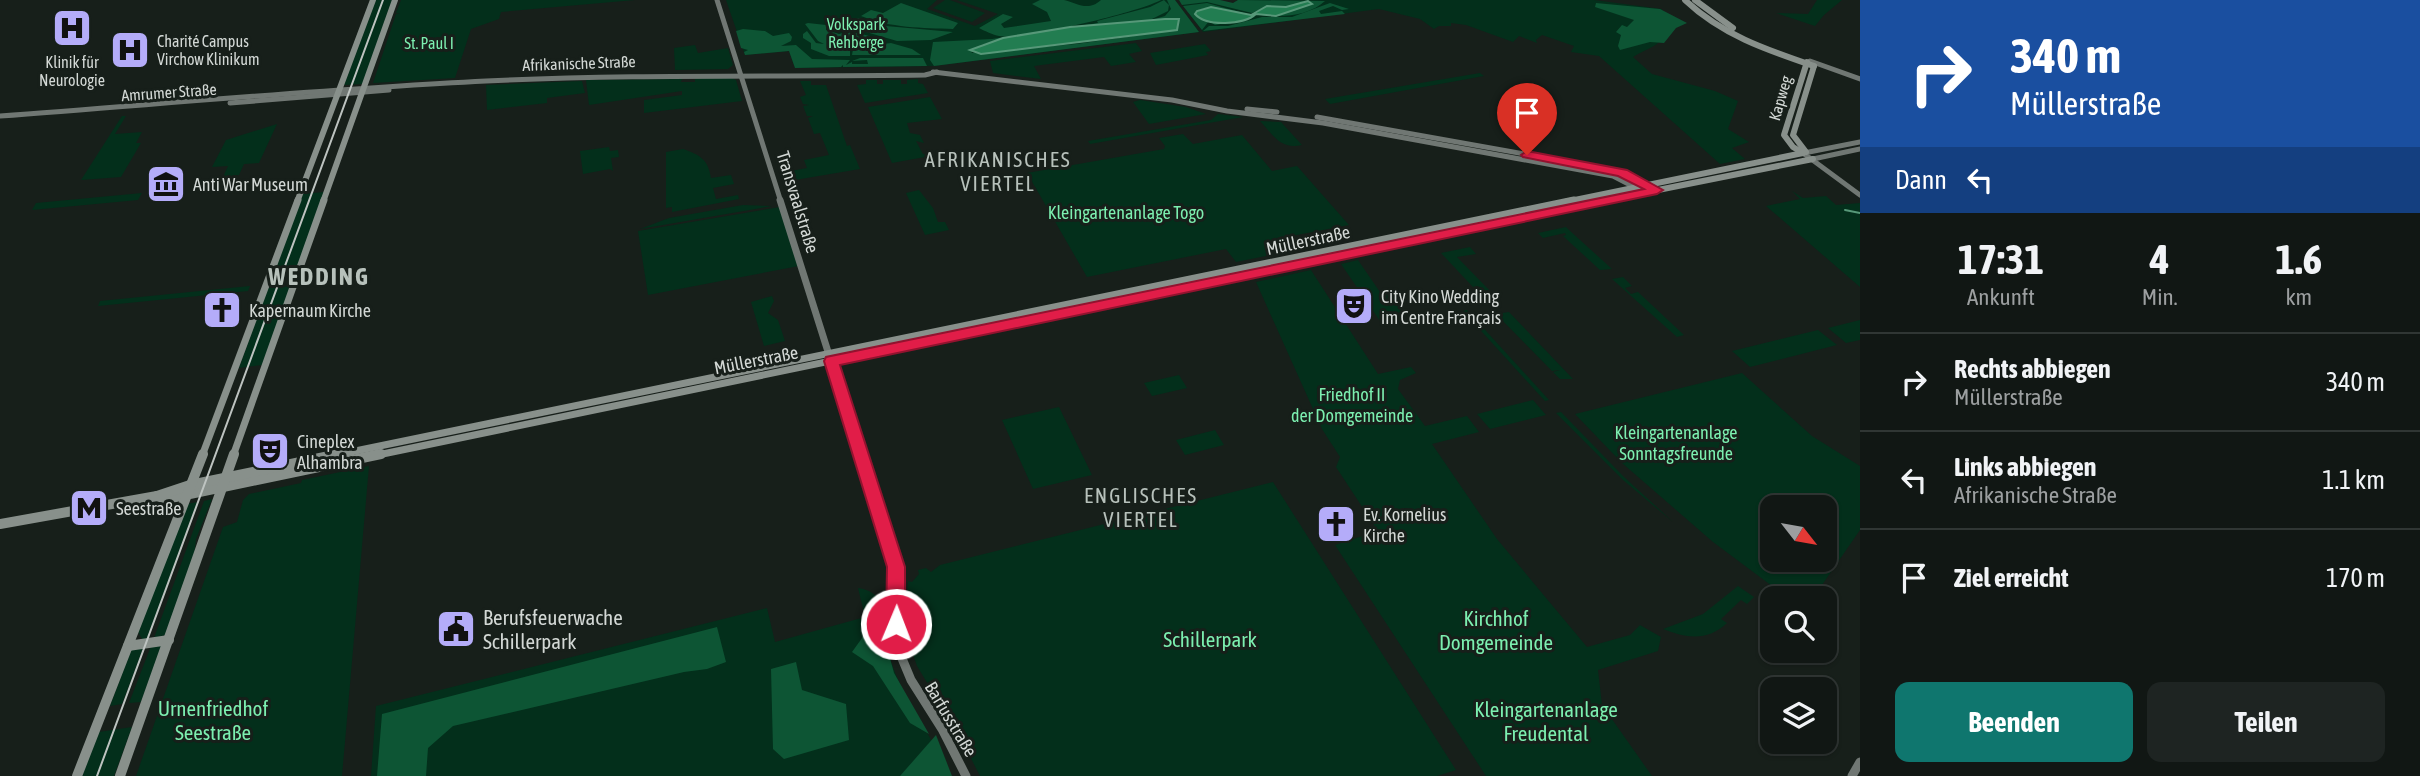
<!DOCTYPE html>
<html lang="de">
<meta charset="utf-8">
<style>
body{margin:0;font-family:"Asap Condensed",sans-serif;background:#1e2422;color:#f1f3f6;height:100vh;display:flex;flex-direction:column;font-size:26px;white-space:nowrap}
*{box-sizing:border-box;margin:0}
p{font-size:23px;color:#9c9fa0}
.icon{flex:none;width:38px;height:38px;fill:none;stroke:currentColor;stroke-width:2;stroke-linecap:round;stroke-linejoin:round}
.map{position:relative;flex:1;overflow:hidden}
.drawer{display:flex;flex-direction:column;background:#111714;width:560px}
.drawer>*{flex:none}
.banner{background:#1a4fa0;color:#fff;overflow:hidden}
.needle{width:46px;rotate:121deg}
.buttons{position:absolute;left:1760px;top:495px;display:grid;gap:14px}
.buttons a{display:grid;place-items:center;width:77px;height:77px;border-radius:14px;background:#111714;box-shadow:0 2px 5px #0004,0 0 0 2px #303634;font-size:35px}
.pin{position:absolute;display:grid;place-items:center;width:60px;height:60px;color:#fff;margin:-72px -30px;border-radius:50% 50% 50% 0;rotate:-45deg;box-shadow:0 0 7px #0007}
.pin .icon{rotate:45deg}
.me{position:absolute;width:77px;margin:-38px;rotate:1deg;stroke-linejoin:round;filter:drop-shadow(0 0 5px #0008)}
.turn{display:flex;align-items:center;gap:24px;height:147px;padding:0 35px;font-size:32px}
.turn .icon{width:91px;height:91px;stroke-width:2.5}
.turn b{display:block;font-size:49px;line-height:60px}
.then{display:flex;align-items:center;height:66px;padding:0 35px;background:#0003;gap:14px;font-size:26px}
.eta{display:flex;justify-content:space-evenly;align-items:center;height:119px;text-align:center}
.eta b{font-size:42px;font-weight:700;line-height:49px}
.primary-button{display:flex;gap:14px;margin-top:auto;padding:14px 35px}
.primary-button a{flex:1;height:80px;border-radius:14px;background:#0f766e;color:#fff;font-size:28px;font-weight:700;line-height:80px;text-align:center}
.primary-button a+a{background:#1e2422;color:#f1f3f6}
ul{padding:0;list-style:none}
li{display:flex;align-items:center;gap:21px;height:98px;padding:0 35px;border-top:2px solid #303634}
li div{flex:1}
li b{display:block;font-size:26px}
li em{font-style:normal}
main{display:flex;flex:1;min-height:0}
.map>svg:first-child{display:block}
</style>
<main>
<div class="map">
<svg width="1860" height="776" viewBox="0 0 1860 776">
<rect width="100%" height="100%" fill="#171f1a"/>
<!-- green -->
<g fill="#032f1b" fill-rule="evenodd">
<polygon points="376,0 392,0 363,84 344,85"/>
<polygon points="401,0 635,0 501,12 499,19 471,29 455,78 373,83 396,14 400,13 396,13"/>
<polygon points="726,0 937,0 927,9 975,26 998,14 957,0 1175,0 1199,32 934,66 795,68 789,51 745,55"/>
<polygon points="945,0 950,0 985,13 972,22 933,8"/>
<path d="M1179,0L1233,3L1238,0H1594L1662,9C1665,48 1663,40 1633,57L1652,74L1715,91L1738,101L1728,129L1749,142L1732,148L1745,159L1720,164L1599,56L1571,52L1574,46L1542,35L1536,40L1537,43L1519,36L1513,42L1466,25L1451,23V26H1439L1434,29L1420,19L1379,9L1203,32Z"/>
<polygon points="1817,0 1842,0 1824,15 1815,26 1776,13 1808,14"/>
<polygon points="1136,43 1142,51 1129,54 1136,62 1111,66 1104,57 1034,66 1041,79 993,73 990,61"/>
<polygon points="1205,44 1211,51 1206,52 1208,55 1156,65 1150,53"/>
<polygon points="695,45 698,53 728,48 733,65 728,69 675,70 674,48"/>
<polygon points="1480,73 1484,76 1330,104 1325,99"/>
<polygon points="695,78 732,78 736,80 742,101 644,113 644,100 682,95 682,91 589,105 586,80 682,79 681,82 695,82"/>
<polygon points="918,79 918,83 923,84 928,93 865,103 857,85 866,84 866,80 877,80 877,84 883,84 883,80 901,80 901,84 907,84 907,80"/>
<polygon points="582,81 585,93 547,98 547,103 487,110 486,85"/>
<polygon points="800,81 811,81 811,85 826,85 847,146 850,145 860,169 795,180 791,171 807,168 804,160 829,155 820,133 814,134 808,118 813,116 807,116 803,106 809,105 803,104 800,97 806,95"/>
<polygon points="930,97 942,119 907,123 910,133 920,135 924,143 916,141 923,154 936,155 892,163 868,107"/>
<polygon points="1140,100 1186,107 1206,114 1149,124 1133,102"/>
<polygon points="1218,114 1243,117 1090,144 1088,141 1211,120"/>
<polygon points="122,116 126,116 115,134 142,132 136,143 141,143 121,177 81,180"/>
<path d="M1260,121L1281,122L1302,145C1281,150 1273,135 1260,121Z"/>
<polygon points="277,124 259,163 244,164 239,175 223,177 228,166 212,167 226,140"/>
<polygon points="1183,134 1193,144 1242,135 1272,171 1297,166 1349,225 1281,238 1290,251 1236,262 1226,249 1087,277 1027,173 1164,149 1165,146 1159,138"/>
<polygon points="609,147 610,151 618,150 619,157 611,158 613,171 610,169 583,174 580,151"/>
<path d="M683,149C700,155 708,159 711,178L731,175L734,184L713,188L716,199L738,195L739,199L672,212V207L666,208V152Z"/>
<polygon points="919,190 933,208 938,222 945,222 949,230 925,235 906,193"/>
<polygon points="1792,191 1803,198 1826,196 1836,205 1860,203 1860,287 1766,206 1800,199"/>
<polygon points="324,192 292,282 270,284 303,194"/>
<polygon points="142,193 138,200 32,210 36,203"/>
<polygon points="743,205 772,206 640,229 669,218"/>
<polygon points="780,207 799,266 648,295 638,231"/>
<polygon points="1566,227 1569,230 1612,269 1600,270 1563,236 1566,235 1565,233 1543,238 1538,233"/>
<polygon points="1470,247 1476,254 1457,257 1493,294 1490,296 1496,302 1488,303 1441,253"/>
<polygon points="1358,260 1382,295 1396,295 1409,315 1380,321 1341,264"/>
<polygon points="1311,270 1378,374 1411,367 1416,373 1400,380 1398,389 1425,426 1467,416 1479,432 1432,444 1497,539 1587,647 1630,635 1640,625 1661,637 1658,651 1598,670 1602,705 1652,776 1486,776 1335,545 1378,531 1336,467 1340,457 1322,429 1256,282"/>
<polygon points="1623,277 1632,286 1625,288 1631,294 1638,292 1684,335 1677,337 1612,279"/>
<polygon points="250,286 248,291 98,306 100,301"/>
<polygon points="291,286 262,365 239,368 268,288"/>
<polygon points="772,296 774,301 768,313 778,320 785,341 764,346 751,302"/>
<polygon points="1467,310 1476,320 1549,400 1545,401 1463,311"/>
<polygon points="1509,312 1573,379 1560,379 1553,372 1560,370 1552,371 1496,314"/>
<polygon points="1860,320 1860,340 1846,343 1828,328"/>
<polygon points="1818,330 1837,345 1750,367 1732,351"/>
<path d="M1742,373L1812,436L1860,466V530L1813,598H1788L1713,542L1622,463L1575,414ZM1773,508H1825V560H1773Z"/>
<polygon points="1179,375 1187,388 1152,396 1144,383"/>
<polygon points="1533,400 1546,415 1490,429 1477,414"/>
<polygon points="1059,407 1092,475 1033,489 1002,420"/>
<polygon points="1561,412 1623,476 1673,522 1623,480 1556,413"/>
<polygon points="1215,430 1224,445 1185,455 1176,440"/>
<polygon points="369,466 342,776 136,776 223,527 237,522 243,500 249,494 301,483 302,480"/>
<polygon points="1273,482 1456,770 1437,776 980,776 961,739 917,666 911,649 906,611 908,581 912,582 919,574 918,570 926,568 931,572 940,565"/>
<polygon points="212,499 196,539 194,557 165,635 154,638 204,501"/>
<polygon points="198,502 147,639 142,639 138,632 187,504"/>
<path d="M1738,586L1754,597L1747,604L1741,600L1721,619L1727,623C1707,642 1686,638 1663,629L1703,614Z"/>
<path d="M858,588C893,593 884,628 889,654C899,695 933,736 950,776H371L376,706L767,608L775,642L865,617Z"/>
<polygon points="162,644 141,702 129,703 151,646"/>
<polygon points="144,646 122,704 110,706 132,648"/>
<polygon points="132,727 114,776 82,776 99,732"/>
</g>
<!-- forest -->
<g fill="#0d5534" fill-rule="evenodd">
<path d="M1040,0C1047,0 1057,0 1064,0C1077,3 1088,12 1101,0H1161C1140,12 1022,40 999,36C993,35 985,31 979,28L1003,14L1013,17L1001,24L1004,28L1051,21L1047,12L1032,4Z"/>
<path d="M1164,0L1169,5L1168,11L1148,21L1165,16L1171,9L1167,0H1175L1199,32L934,66L930,60L933,42L992,39L1098,23L1097,21L1150,7ZM1165,19H1178L1177,30L1076,44L971,53L981,45L1003,38L1070,27Z"/>
<path d="M1179,0H1220L1233,3L1238,0L1325,1C1308,17 1278,18 1255,14L1276,16L1312,3L1308,1L1286,7L1267,6L1252,13L1207,2L1182,5Z"/>
<path d="M901,3L958,23L953,29C923,28 890,28 861,16L871,10L883,13Z"/>
<polygon points="1207,3 1251,15 1205,8 1197,11 1203,21 1220,23 1258,17 1215,25 1209,21 1202,30 1183,6"/>
<polygon points="1330,3 1349,9 1342,10 1333,6 1319,11 1321,14 1342,11 1345,14 1203,31 1209,26 1228,26 1262,17 1292,17"/>
<polygon points="1596,3 1660,9 1687,23 1676,28 1664,43 1650,42 1620,50 1618,46 1621,35 1616,32 1622,25 1627,27 1634,20 1595,7"/>
<polygon points="858,18 886,26 953,32 931,40 897,41 849,27"/>
<polygon points="808,23 826,25 826,30 839,34 851,31 887,41 844,46 850,50 850,56 829,56 811,49 811,43 803,38 803,34 807,31 816,43 824,44 818,41 805,24"/>
<polygon points="743,29 765,31 773,36 789,33 792,37 791,41 781,46 796,45 812,59 850,60 846,65 852,62 852,64 868,64 867,60 852,61 860,58 923,58 927,66 843,67 843,65 841,67 795,68 789,51 745,55 744,52 748,50 741,48 736,31"/>
<polygon points="891,43 912,49 921,55 852,55 853,49 856,47"/>
<polygon points="883,609 885,640 894,673 929,734 910,723 873,666 852,652"/>
<polygon points="717,627 726,662 707,669 684,672 453,726 428,748 426,776 377,776 382,714"/>
<polygon points="796,662 802,690 846,704 849,740 784,759 773,749 771,669"/>
<polygon points="936,735 952,776 900,776"/>
</g>
<!-- water -->
<g fill="#227d51" stroke="#579879" stroke-width="2">
<path d="M1308,1L1312,4L1276,16L1256,14C1244,25 1206,27 1195,14L1197,11L1211,7L1251,15L1267,6L1286,7Z"/>
<polygon points="1165,19 1179,19 1177,30 981,54 970,50 1003,38 1070,27"/>
</g>
<g fill="none" stroke-linecap="round" stroke-linejoin="round">
<!-- stream -->
<polyline stroke="#579879" stroke-width="2" points="1845,210 1860,213"/>
<!-- secondary-far2 -->
<g stroke="#707773" stroke-width="5">
<polyline points="717,0 781,202"/>
<polyline points="1810,61 1860,79"/>
<polyline points="933,72 1172,100 1227,111 1323,123 1613,176 1640,190"/>
<polyline points="230,103 389,90"/>
<polyline points="1247,109 1277,112"/>
<path d="M0,116C162,104 324,89 486,81C632,74 778,77 925,75L937,72"/>
<polyline points="1317,117 1597,167 1633,177 1651,186"/>
<polyline points="1803,153 1860,195"/>
<polyline points="1804,153 1860,142"/>
<polyline points="1813,159 1860,149"/>
</g>
<!-- secondary-far1 -->
<polyline stroke="#707773" stroke-width="7" points="780,200 861,456"/>
<!-- secondary -->
<g stroke="#707773" stroke-width="9">
<polyline points="860,454 896,567 896,624 901,656 911,680 942,729 966,776"/>
<polyline points="1852,776 1860,762"/>
</g>
<!-- primary-far2 -->
<g stroke="#88908b" stroke-width="6">
<path d="M1685,0C1722,35 1767,50 1814,66"/>
<polyline points="1695,0 1733,28"/>
<polyline points="1806,152 1793,135 1814,66"/>
<polyline points="1803,153 1793,147 1784,135 1807,62"/>
<polyline points="297,202 373,0"/>
<polyline points="323,202 395,0"/>
<polyline points="1565,202 1803,153"/>
<polyline points="1598,202 1813,159"/>
</g>
<!-- primary-far1 -->
<g stroke="#88908b" stroke-width="7">
<polyline points="1573,207 1607,200"/>
<polyline points="202,456 298,200"/>
<polyline points="233,456 324,200"/>
<polyline points="331,456 1574,200"/>
<polyline points="373,456 1529,216"/>
</g>
<!-- primary -->
<g stroke="#88908b" stroke-width="10">
<polyline points="157,496 166,499 381,454"/>
<polyline points="0,524 157,496 190,485 339,454"/>
<polyline points="128,646 169,640"/>
<polyline points="77,776 203,454"/>
<polyline points="120,776 234,454"/>
</g>
<!-- tram -->
<polyline stroke="#bdc3c0" stroke-width="2" points="97,776 383,0"/>
</g>
<!-- route -->
<polygon fill="#e11d48" stroke="#92132f" stroke-width="2" points="1527,151 1627,170 1663,190 1657,194 840,365 905,567 905,624 902,630 896,633 889,630 886,624 887,567 824,361 826,357 1644,189 1618,176 1523,157 1521,155"/>
<!-- icons -->
<defs>
<g id="hospital-square" transform="scale(2.0125)"><rect x="-9" y="-9" width="18" height="18" rx="4" fill="#b4acf9" stroke="#171f1a"/><path d="M-5-5h3v3.5h4V-5h3V5h-3V1.5h-4V5h-3Z" fill="#111"/></g>
<g id="museum-square" transform="scale(2.0125)"><rect x="-9" y="-9" width="18" height="18" rx="4" fill="#b4acf9" stroke="#171f1a"/><path d="M0-6L6-3V-2H-6V-3ZM-5-1h2V3h-2ZM-1-1h2V3h-2ZM3-1h2V3H3ZM-6 4H6V6H-6Z" fill="#111"/></g>
<g id="theatre-square" transform="scale(2.0125)"><rect x="-9" y="-9" width="18" height="18" rx="4" fill="#b4acf9" stroke="#171f1a"/><path d="M-5-5.5Q0-4 5-5.5V0Q5 5 0 6Q-5 5-5 0ZM-3.3-2.5H-1v1.5H-3.3ZM1-2.5H3.3v1.5H1ZM-2.8 1Q0 5.5 2.8 1Z" fill="#111"/></g>
<g id="church-square" transform="scale(2.0125)"><rect x="-9" y="-9" width="18" height="18" rx="4" fill="#b4acf9" stroke="#171f1a"/><path d="M-1.2-6h2.4v3.5h3.3v2.4h-3.3V6h-2.4V-.1h-3.3v-2.4h3.3Z" fill="#111"/></g>
<g id="metro-square" transform="scale(2.0125)"><rect x="-9" y="-9" width="18" height="18" rx="4" fill="#b4acf9" stroke="#171f1a"/><path d="M-5.5 5V-5H-3L0 0L3-5H5.5V5H3V-.5L0 4L-3-.5V5Z" fill="#111"/></g>
<g id="civic-square" transform="scale(2.0125)"><rect x="-9" y="-9" width="18" height="18" rx="4" fill="#b4acf9" stroke="#171f1a"/><path d="M-.6-6.5H3V-4.5H.6V-3L4-1V1h2V6H-6V1h2V-1L-.6-3ZM-1.2 2.5V6h2.4V2.5Z" fill="#111"/></g>
</defs>
<g fill-rule="evenodd">
<use href="#hospital-square" x="72" y="28"/>
<use href="#hospital-square" x="130" y="50"/>
<use href="#museum-square" x="166" y="184"/>
<use href="#theatre-square" x="1354" y="306"/>
<use href="#church-square" x="222" y="310"/>
<use href="#theatre-square" x="270" y="451"/>
<use href="#metro-square" x="89" y="508"/>
<use href="#church-square" x="1336" y="524"/>
<use href="#civic-square" x="456" y="629"/>
</g>
<g text-anchor="middle" dominant-baseline="central" stroke-width="6" stroke-linejoin="round" paint-order="stroke">
<!-- far-park labels -->
<g font-size="16" fill="#7cefb0" stroke="#171f1a">
<text x="856" y="24">Volkspark<tspan x="856" dy="18">Rehberge</tspan></text>
<text x="429" y="43">St. Paul I</text>
</g>
<!-- far-poi labels -->
<g font-size="16" fill="#d3d8d5" stroke="#171f1a" text-anchor="start">
<text x="157" y="41">Charité Campus<tspan x="157" dy="18">Virchow Klinikum</tspan></text>
<text x="72" y="62" text-anchor="middle">Klinik für<tspan x="72" dy="18">Neurologie</tspan></text>
</g>
<!-- far-street labels -->
<g font-size="16" fill="#d3d8d5" stroke="#171f1a">
<text transform="translate(579 63) rotate(-2)">Afrikanische Straße</text>
<text transform="translate(169 92) rotate(-4)">Amrumer Straße</text>
<text transform="translate(1780 98) rotate(-74)">Kapweg</text>
</g>
<!-- poi labels -->
<g font-size="18" fill="#d3d8d5" stroke="#171f1a" text-anchor="start">
<text x="193" y="184">Anti War Museum</text>
<text x="1381" y="296">City Kino Wedding<tspan x="1381" dy="21">im Centre Français</tspan></text>
<text x="249" y="310">Kapernaum Kirche</text>
<text x="297" y="441">Cineplex<tspan x="297" dy="21">Alhambra</tspan></text>
<text x="116" y="508">Seestraße</text>
<text x="1363" y="514">Ev. Kornelius<tspan x="1363" dy="21">Kirche</tspan></text>
</g>
<!-- street labels -->
<g font-size="18" fill="#d3d8d5" stroke="#171f1a">
<text transform="translate(798 202) rotate(73)">Transvaalstraße</text>
<text transform="translate(1308 240) rotate(-12)">Müllerstraße</text>
<text transform="translate(756 360) rotate(-11)">Müllerstraße</text>
<text transform="translate(951 719) rotate(59)">Barfusstraße</text>
</g>
<!-- park labels -->
<g font-size="18" fill="#7cefb0" stroke="#171f1a">
<text x="1126" y="212">Kleingartenanlage Togo</text>
<text x="1352" y="394">Friedhof II<tspan x="1352" dy="21">der Domgemeinde</tspan></text>
<text x="1676" y="432">Kleingartenanlage<tspan x="1676" dy="21">Sonntagsfreunde</tspan></text>
</g>
<!-- quarter labels -->
<g font-size="21" letter-spacing="2" fill="#b7c1bb" stroke="#171f1a">
<text x="998" y="159">AFRIKANISCHES<tspan x="998" dy="24">VIERTEL</tspan></text>
<text x="1141" y="495">ENGLISCHES<tspan x="1141" dy="24">VIERTEL</tspan></text>
</g>
<!-- near-poi labels -->
<g font-size="21" fill="#d3d8d5" stroke="#171f1a" text-anchor="start">
<text x="483" y="617">Berufsfeuerwache<tspan x="483" dy="24">Schillerpark</tspan></text>
</g>
<!-- near-park labels -->
<g font-size="21" fill="#7cefb0" stroke="#171f1a">
<text x="1496" y="618">Kirchhof<tspan x="1496" dy="24">Domgemeinde</tspan></text>
<text x="1210" y="639">Schillerpark</text>
<text x="213" y="708">Urnenfriedhof<tspan x="213" dy="24">Seestraße</tspan></text>
<text x="1546" y="709">Kleingartenanlage<tspan x="1546" dy="24">Freudental</tspan></text>
</g>
<!-- district labels -->
<g font-size="24" font-weight="bold" letter-spacing="2" fill="#b7c1bb" stroke="#171f1a">
<text x="319" y="276">WEDDING</text>
</g>
</g>
</svg>
<div class="buttons">
<a><svg class="needle" viewBox="-14 -14 28 28"><path d="M0-13l5 13h-10z" fill="#e53935"/><path d="M0 13l5-13h-10z" fill="#9c9fa0"/></svg></a>
<a><svg class="icon" aria-label="search" viewBox="0 0 24 24"><circle cx="10" cy="10" r="6"/><path d="M15 15l6 6"/></svg></a>
<a><svg class="icon" aria-label="layers" viewBox="0 0 24 24"><path d="M12 4l9 5-9 5-9-5zM3 14l9 5 9-5"/></svg></a>
</div>
<div class="pin" style="left:1527px;top:155px;background:#d93025"><svg class="icon" aria-label="arrive" viewBox="0 0 24 24"><path d="M6 21V4h12l-3 4 3 4H6"/></svg></div>
<svg class="me" style="left:896px;top:624px" viewBox="-20 -20 40 40"><circle r="17" fill="#e11d48" stroke="#fff" stroke-width="3"/><path d="M0-11L8 9 0 5-8 9z" fill="#fff"/></svg>
</div>
<section class="drawer">
<div class="banner">
<div class="turn"><svg class="icon" aria-label="right" viewBox="0 0 24 24"><path d="M7 20v-9h11M14 6l5 5-5 5"/></svg><div><b>340 m</b>Müllerstraße</div></div>
<div class="then">Dann<svg class="icon" aria-label="left" viewBox="0 0 24 24"><path d="M17 20v-9H6M10 6l-5 5 5 5"/></svg></div>
</div>
<div class="eta">
<div><b>17:31</b><p>Ankunft</p></div>
<div><b>4</b><p>Min.</p></div>
<div><b>1.6</b><p>km</p></div>
</div>
<ul>
<li><svg class="icon" aria-label="right" viewBox="0 0 24 24"><path d="M7 20v-9h11M14 6l5 5-5 5"/></svg><div><b>Rechts abbiegen</b><p>Müllerstraße</p></div><em>340 m</em></li>
<li><svg class="icon" aria-label="left" viewBox="0 0 24 24"><path d="M17 20v-9H6M10 6l-5 5 5 5"/></svg><div><b>Links abbiegen</b><p>Afrikanische Straße</p></div><em>1.1 km</em></li>
<li><svg class="icon" aria-label="arrive" viewBox="0 0 24 24"><path d="M6 21V4h12l-3 4 3 4H6"/></svg><div><b>Ziel erreicht</b></div><em>170 m</em></li>
</ul>
<div class="primary-button"><a>Beenden</a><a>Teilen</a></div>
</section>
</main>
